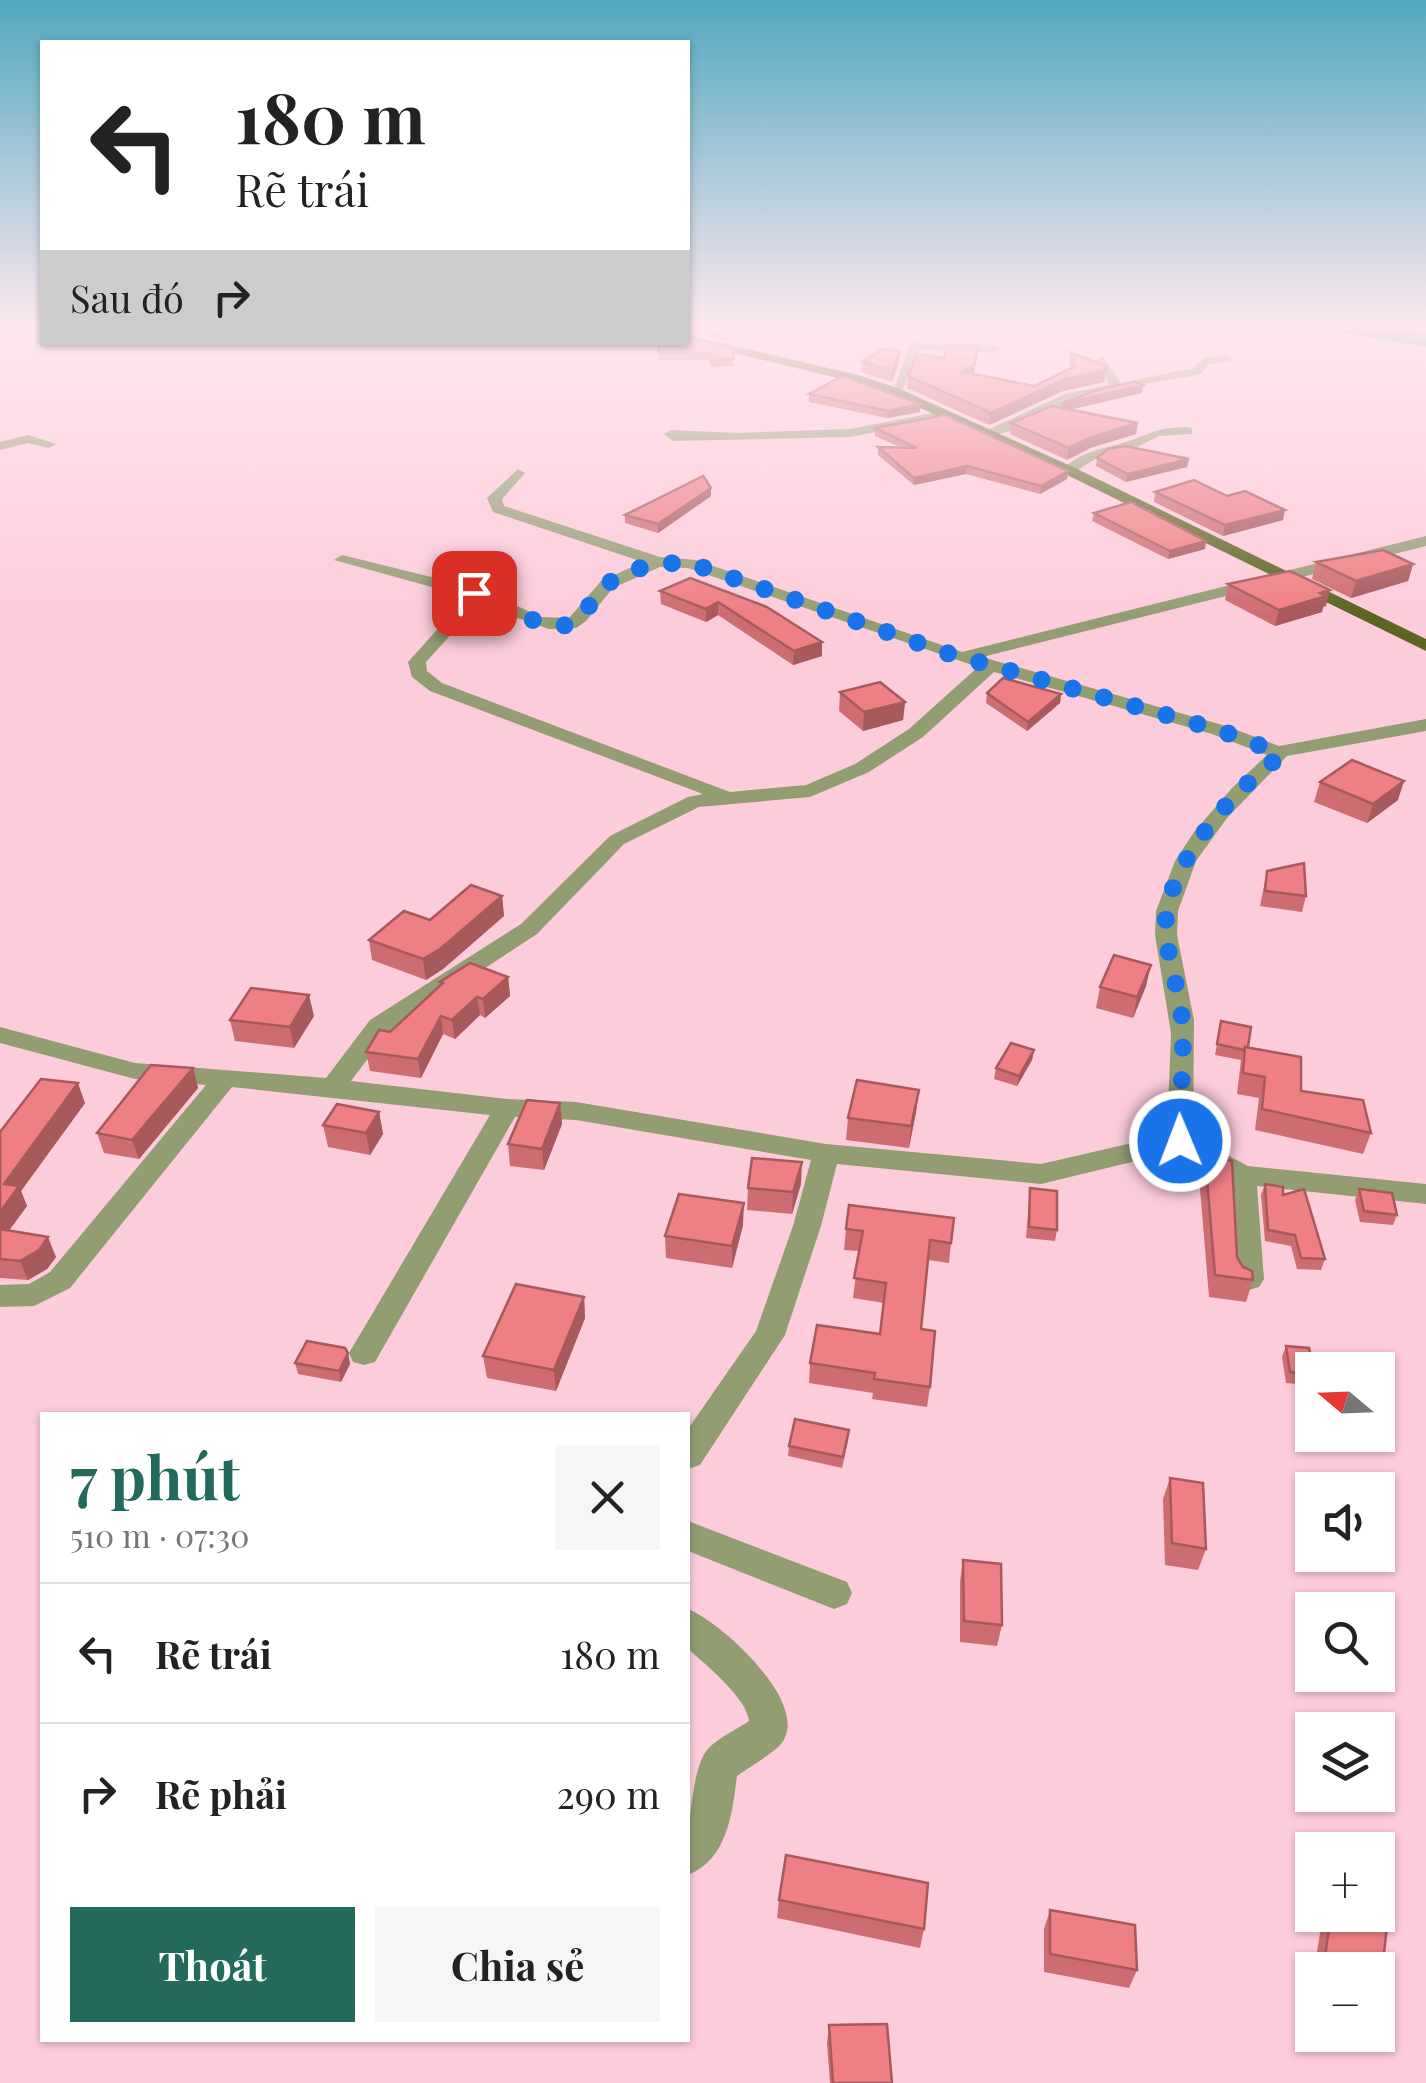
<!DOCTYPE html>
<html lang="vi">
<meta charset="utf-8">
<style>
body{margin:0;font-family:"Playfair Display",serif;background:#f6f6f6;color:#222;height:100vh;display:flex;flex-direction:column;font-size:38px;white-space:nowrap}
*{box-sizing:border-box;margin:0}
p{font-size:32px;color:#767676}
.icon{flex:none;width:55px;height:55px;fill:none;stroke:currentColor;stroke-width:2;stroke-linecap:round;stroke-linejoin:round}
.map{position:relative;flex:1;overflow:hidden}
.panel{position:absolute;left:40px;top:1412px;width:650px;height:630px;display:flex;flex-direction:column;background:#fff;border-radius:0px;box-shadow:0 2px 8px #0004}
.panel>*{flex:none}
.guide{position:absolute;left:40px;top:40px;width:650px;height:305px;border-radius:0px;box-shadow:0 2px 8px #0004;background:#fff;color:#222;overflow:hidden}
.needle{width:65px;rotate:289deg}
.tools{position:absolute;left:1295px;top:1352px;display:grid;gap:20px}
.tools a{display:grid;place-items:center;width:100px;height:100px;border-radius:0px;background:#fff;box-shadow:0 2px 8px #0004;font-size:50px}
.pin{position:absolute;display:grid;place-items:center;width:85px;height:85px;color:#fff;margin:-42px;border-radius:20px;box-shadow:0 5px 15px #0006}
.me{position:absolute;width:110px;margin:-55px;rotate:359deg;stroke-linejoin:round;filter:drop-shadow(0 0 8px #0008)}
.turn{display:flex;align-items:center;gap:35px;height:210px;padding:0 30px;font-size:45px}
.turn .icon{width:130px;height:130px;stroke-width:2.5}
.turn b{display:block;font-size:70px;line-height:85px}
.then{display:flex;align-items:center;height:95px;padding:0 30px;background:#0003;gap:20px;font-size:38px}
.round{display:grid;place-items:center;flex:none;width:105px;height:105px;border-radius:0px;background:#f6f6f6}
.headline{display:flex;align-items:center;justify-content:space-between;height:170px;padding:0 30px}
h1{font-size:60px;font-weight:700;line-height:75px;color:#23695c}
.cta{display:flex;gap:20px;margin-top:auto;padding:20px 30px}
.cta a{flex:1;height:115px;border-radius:0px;background:#23695c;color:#fff;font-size:40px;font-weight:700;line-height:115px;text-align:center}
.cta a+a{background:#f6f6f6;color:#222}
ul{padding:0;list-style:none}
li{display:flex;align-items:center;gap:30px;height:140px;padding:0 30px;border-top:2px solid #e0e0e0}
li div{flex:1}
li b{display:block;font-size:38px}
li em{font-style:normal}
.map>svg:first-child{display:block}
</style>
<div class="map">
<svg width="1426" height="2083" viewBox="0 0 1426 2083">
<rect width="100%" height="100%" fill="#fdccdb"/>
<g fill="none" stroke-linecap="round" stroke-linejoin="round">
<!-- river -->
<g fill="#0e9783" fill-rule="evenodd">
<path d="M903,323H966C954,335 915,335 903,323Z"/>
<polygon points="1309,323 1365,323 1426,333 1426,347 1321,330"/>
</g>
<!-- street -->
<g fill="#939d72" fill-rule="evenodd">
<polygon points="910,343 994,345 1000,349 994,353 918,350 902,392 892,395"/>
<path d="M1102,356L1121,383L1193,368L1205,357L1227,356L1233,360L1209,364L1201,374C1165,382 1100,387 1069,403C1051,412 997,443 981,433L1065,394L1110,385L1096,360Z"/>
<polygon points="944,411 951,415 949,418 850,437 673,441 664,434 671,430 737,433 850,429"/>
<path d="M1187,427L1192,428V434L1159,436L1135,448L1105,453L1073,473L1061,470C1081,452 1101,449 1126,442C1154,433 1154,428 1187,427Z"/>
<polygon points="28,435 56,444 49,448 28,443 0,450 0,442"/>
<path d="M518,469L525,473L502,499L504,506L660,557L696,560L962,652L1426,536V546L982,657L1226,726L1279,746L1426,719V731L1287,756L1227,818L1196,861L1178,911L1177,935L1194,1020L1193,1137L1248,1166L1426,1184V1204L1257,1186L1264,1279L1259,1287L1249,1290L1239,1287L1234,1279L1229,1180L1177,1151L1041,1184L837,1164L821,1226L785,1335L700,1465L688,1469V1429L756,1331L793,1226L811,1160L576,1120L515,1117L375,1362L364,1365L353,1362L349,1353L490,1115L232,1087L70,1288L34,1306L0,1307V1285L29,1284L50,1272L206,1085L135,1079L0,1043V1027L135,1063L326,1078L370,1020L521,924L610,836L688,797L703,794L430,691L412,677L408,662L443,623L478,603L468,597L334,560L342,555L480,589L541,617L569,618L601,581L643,562L493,512L487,498ZM660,567L688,568L978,667L909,729L855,764L806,785L730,792L442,683L427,671L426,662L455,630L485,611L491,609L549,629L576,628L586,621L613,588ZM994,672L1212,734L1267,755L1232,788L1194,832L1175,861L1156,911L1155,935L1171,1033L1167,1135L1041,1164L826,1144L576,1102L507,1099L351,1081L388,1032L537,934L624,844L699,807L810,797L869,772L923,737Z"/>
<polygon points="688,1521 847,1582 852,1593 847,1604 834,1609 688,1551"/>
<path d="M688,1609C721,1622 813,1705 781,1744C770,1756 750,1766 737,1776C732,1813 728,1859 688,1875C686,1850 691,1773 705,1753C713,1740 736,1730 749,1721C747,1698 705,1664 688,1649Z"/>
</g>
<!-- primary -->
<polygon fill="#5a6622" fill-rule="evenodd" points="688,335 858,375 900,389 1073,467 1426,639 1426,651 1063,473 892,395 850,381 688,342"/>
</g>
<!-- wall -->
<g fill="#cd6d72">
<polygon points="705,323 727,323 729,341 706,336"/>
<polygon points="658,342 734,359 734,366 710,367 710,360 659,360"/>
<polygon points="900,351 899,363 892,382 861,372 862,361"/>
<polygon points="1071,352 1106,370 1104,382 1063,391 989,425 907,388 908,376 974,374 1034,386 1070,368 1069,364"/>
<polygon points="1143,385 1142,393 1070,409 1138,423 1136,434 1090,448 1067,460 1010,434 1011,423 1061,408 1061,404"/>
<polygon points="809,394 920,412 887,418 809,402"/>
<polygon points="875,428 1068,471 1067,479 1040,494 966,474 914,485 878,455 878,447 900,447 875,436"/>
<polygon points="1097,458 1187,467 1126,482 1096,466"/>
<polygon points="1155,492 1227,496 1283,520 1223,536 1154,502"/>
<polygon points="711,496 658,533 625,523 625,515"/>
<polygon points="1094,513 1205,549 1168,559 1092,521"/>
<polygon points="1316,562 1413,564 1408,581 1351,598 1312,579"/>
<polygon points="1228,584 1326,606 1323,607 1322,612 1275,626 1225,600"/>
<polygon points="660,591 767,607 822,656 793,665 718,615 706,622 661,604"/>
<polygon points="840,692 905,702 903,720 863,731 839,711"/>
<polygon points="987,693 1061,694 1060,703 1027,731 986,703"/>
<polygon points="1320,782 1398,800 1367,823 1314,802"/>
<polygon points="1267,871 1306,896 1302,912 1260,906"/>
<polygon points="502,896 504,916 443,969 426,980 372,960 369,940"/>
<polygon points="508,977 510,996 485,1018 480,1015 455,1039 443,1034 421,1078 370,1071 366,1052 441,986 440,982"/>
<polygon points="1146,986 1133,1018 1096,1008 1100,987"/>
<polygon points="314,1016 294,1048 235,1041 230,1020"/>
<polygon points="1221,1021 1248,1047 1301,1091 1371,1133 1363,1154 1255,1130 1259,1098 1237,1094 1241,1060 1215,1055"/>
<polygon points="1034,1050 1032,1060 1017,1086 994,1079 996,1068"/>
<polygon points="193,1068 198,1088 139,1159 104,1153 97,1133"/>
<polygon points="919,1090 916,1112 909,1148 846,1140 848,1118"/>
<polygon points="85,1103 21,1191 27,1206 9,1230 56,1257 47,1269 28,1280 0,1278 0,1132"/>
<polygon points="560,1103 562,1124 544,1170 510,1166 508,1144"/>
<polygon points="379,1112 383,1134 370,1155 328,1147 323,1125"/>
<polygon points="1205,1155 1237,1257 1253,1280 1246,1302 1209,1297 1199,1176"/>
<polygon points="801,1184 792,1214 747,1210 748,1188"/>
<polygon points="1265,1184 1283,1195 1325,1259 1321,1270 1297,1269 1291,1246 1265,1241 1261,1195"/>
<polygon points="1030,1188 1057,1230 1055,1241 1026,1238"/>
<polygon points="1359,1189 1397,1215 1393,1225 1360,1222 1355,1200"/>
<polygon points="743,1225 732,1268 666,1258 665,1236"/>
<polygon points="846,1229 951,1243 949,1263 928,1260 921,1329 930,1387 927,1407 872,1399 873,1393 809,1383 810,1363 880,1334 884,1303 853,1298 859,1251 844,1250"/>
<polygon points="584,1297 585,1318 556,1391 487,1378 483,1356"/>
<polygon points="1286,1346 1312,1370 1312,1379 1310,1385 1286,1383 1282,1357"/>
<polygon points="348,1353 350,1364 341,1382 298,1374 295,1363"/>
<polygon points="848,1441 842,1468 788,1456 789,1446"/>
<polygon points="1170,1478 1206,1549 1198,1570 1165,1565 1163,1499"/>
<polygon points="963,1560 1002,1625 997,1646 960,1642 960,1581"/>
<polygon points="779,1900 924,1929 920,1948 777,1918"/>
<polygon points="1050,1910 1137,1970 1129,1988 1044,1972 1044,1929"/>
<polygon points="1323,1915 1378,1915 1378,1970 1314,1970"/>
<polygon points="1312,1980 1312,2020 1307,2017"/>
<polygon points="829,2025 892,2083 830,2083 827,2043"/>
<polygon points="1346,2035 1368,2035 1362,2042"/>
</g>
<!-- shaded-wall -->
<g fill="#a7595c">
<polygon points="978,346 974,375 963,372"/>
<polygon points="900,351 899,363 892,382 893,371"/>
<polygon points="1106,370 1104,382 1063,391 989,425 991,413 1065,379"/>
<polygon points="1143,385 1142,393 1060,412 1061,404"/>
<polygon points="920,404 920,412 887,418 888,411"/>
<polygon points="1138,423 1136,434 1090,448 1067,460 1069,448 1092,437"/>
<polygon points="1189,459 1187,467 1126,482 1128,474"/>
<polygon points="967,466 966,474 914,485 914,478"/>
<polygon points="1068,471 1067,479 1040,494 1041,486"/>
<polygon points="711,488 711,496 658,533 658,524"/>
<polygon points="1285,510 1283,520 1223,536 1225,525"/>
<polygon points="1206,541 1205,549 1168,559 1170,551"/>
<polygon points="1413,564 1408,581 1351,598 1356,581"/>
<polygon points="1330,590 1326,606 1323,607 1322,612 1275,626 1279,610"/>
<polygon points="718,602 718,615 706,622 706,609"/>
<polygon points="822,642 822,656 793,665 794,651"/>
<polygon points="1061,694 1060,703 1027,731 1028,722"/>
<polygon points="905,702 903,720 863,731 864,712"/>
<polygon points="1404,781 1398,800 1367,823 1373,804"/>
<polygon points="502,896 504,916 443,969 426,980 423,959"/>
<polygon points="1151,965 1146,986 1133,1018 1137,997"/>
<polygon points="508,977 510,996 485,1018 483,999"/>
<polygon points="309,995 314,1016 294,1048 290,1027"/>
<polygon points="477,997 480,1015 455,1039 452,1020"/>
<polygon points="441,1016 443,1034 421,1078 418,1059"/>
<polygon points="1034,1050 1032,1060 1017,1086 1019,1076"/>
<polygon points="193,1068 198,1088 139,1159 132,1140"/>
<polygon points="78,1083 85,1103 21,1191 27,1206 0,1243 0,1212 4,1184"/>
<polygon points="919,1090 916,1112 909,1148 911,1126"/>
<polygon points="560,1103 562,1124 544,1170 542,1149"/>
<polygon points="379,1112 383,1134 370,1155 366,1133"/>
<polygon points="802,1162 801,1184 792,1214 793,1192"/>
<polygon points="744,1203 743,1225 732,1268 732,1246"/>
<polygon points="48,1237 56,1257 47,1269 28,1280 20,1261"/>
<polygon points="584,1297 585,1318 556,1391 554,1370"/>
<polygon points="348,1353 350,1364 341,1382 339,1371"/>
</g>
<!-- building -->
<g fill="#ee7f84" stroke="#a7595c" stroke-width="2.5">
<polygon points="706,323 727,323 729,330 706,325"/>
<polygon points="688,337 732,350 734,359 710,360 710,353 659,353 658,342 688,342"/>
<polygon points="948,345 978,346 975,363 963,372 1034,386 1075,366 1071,352 1103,365 1106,370 1065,379 991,413 908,376 917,354 944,358"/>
<polygon points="883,349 900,351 893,371 862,361"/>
<polygon points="842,376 920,404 888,411 809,394"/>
<polygon points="1134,382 1143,385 1061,404 1100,389"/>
<polygon points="1052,406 1138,423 1092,437 1069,448 1011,423"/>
<polygon points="945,415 1068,471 1041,486 967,466 914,478 878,447 917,448 875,428"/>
<polygon points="1125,446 1189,459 1128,474 1097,458 1108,449"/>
<polygon points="703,476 711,488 658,524 625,515"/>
<polygon points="1194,480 1227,496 1245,491 1285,510 1225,525 1155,492"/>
<polygon points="1131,502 1206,541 1170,551 1094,513"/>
<polygon points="1383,550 1413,564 1356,581 1316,562"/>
<polygon points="1290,571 1330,590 1320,593 1326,596 1279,610 1228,584"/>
<polygon points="690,578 767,607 822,642 794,651 718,602 706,609 660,591"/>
<polygon points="1003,678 1061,694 1028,722 987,693"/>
<polygon points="880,682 905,702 864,712 840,692"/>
<polygon points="1352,760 1404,781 1373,804 1320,782"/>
<polygon points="1304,863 1306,896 1265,891 1267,871"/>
<polygon points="471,885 502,896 440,949 423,959 369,940 404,911 430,920"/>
<polygon points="1114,955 1151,965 1137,997 1100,987"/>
<polygon points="470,963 508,977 483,999 477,997 452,1020 441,1016 418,1059 366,1052 379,1030 390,1032 443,983 440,982"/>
<polygon points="251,988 309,995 290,1027 230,1020"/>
<polygon points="1221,1021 1251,1027 1248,1047 1245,1047 1244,1050 1217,1044"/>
<polygon points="1011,1043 1034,1050 1019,1076 996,1068"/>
<polygon points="1245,1047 1301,1057 1301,1091 1363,1100 1371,1133 1262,1109 1265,1077 1243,1073"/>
<polygon points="151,1065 193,1068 132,1140 97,1133"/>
<polygon points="41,1079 78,1083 4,1184 19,1186 0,1212 0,1132"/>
<polygon points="857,1080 919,1090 911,1126 848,1118"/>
<polygon points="527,1100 560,1103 542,1149 508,1144"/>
<polygon points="337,1104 379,1112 366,1133 323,1125"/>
<polygon points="1205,1155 1232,1161 1237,1257 1243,1267 1252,1271 1253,1280 1215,1275"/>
<polygon points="752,1158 802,1162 793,1192 748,1188"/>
<polygon points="1265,1184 1283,1187 1283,1195 1304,1189 1325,1259 1301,1258 1295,1235 1268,1230"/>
<polygon points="1030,1188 1057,1191 1057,1230 1029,1227"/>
<polygon points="1359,1189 1392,1193 1397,1215 1364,1211"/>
<polygon points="679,1194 744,1203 732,1246 665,1236"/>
<polygon points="849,1205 954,1218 951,1243 930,1240 921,1329 935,1331 930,1387 874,1379 875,1373 810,1363 817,1325 880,1334 886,1283 854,1278 863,1231 846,1229"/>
<polygon points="0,1229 48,1237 39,1250 20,1261 0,1259"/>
<polygon points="516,1284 584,1297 554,1370 483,1356"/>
<polygon points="307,1341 345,1348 348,1353 339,1371 295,1363"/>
<polygon points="1286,1346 1309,1348 1314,1370 1312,1370 1312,1374 1290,1372"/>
<polygon points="795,1419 849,1430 843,1457 789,1446"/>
<polygon points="1170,1478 1203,1483 1206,1549 1172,1543"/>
<polygon points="963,1560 1001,1564 1002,1625 964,1621"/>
<polygon points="786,1855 928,1883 924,1929 779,1900"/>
<polygon points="1378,1905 1389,1910 1378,2004 1378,1970 1323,1970 1331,1915 1378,1915"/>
<polygon points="1050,1910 1135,1925 1137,1970 1050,1954"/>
<polygon points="887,2024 892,2083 833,2083 829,2025"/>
</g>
<!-- sky -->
<linearGradient id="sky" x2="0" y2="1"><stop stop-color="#51a8c0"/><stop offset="0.53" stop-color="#fee8ef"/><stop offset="1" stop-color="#fee8ef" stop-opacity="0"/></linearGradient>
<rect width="1426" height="614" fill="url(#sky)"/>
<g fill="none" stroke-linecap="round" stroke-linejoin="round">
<!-- route -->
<path stroke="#1a73e8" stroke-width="18" stroke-dasharray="0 32.4" d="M474,593C491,605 551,632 570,624C585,618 590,601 601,590C623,567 661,562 690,563L947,653L1219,730L1277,752V759C1230,793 1159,873 1166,935C1170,968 1182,999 1183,1033C1183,1069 1180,1105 1180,1141"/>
</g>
</svg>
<div class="tools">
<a><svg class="needle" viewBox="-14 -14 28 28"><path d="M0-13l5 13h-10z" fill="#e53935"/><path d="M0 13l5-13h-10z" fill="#767676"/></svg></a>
<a><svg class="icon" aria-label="sound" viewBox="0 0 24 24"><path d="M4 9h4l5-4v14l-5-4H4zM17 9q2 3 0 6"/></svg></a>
<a><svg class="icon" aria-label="search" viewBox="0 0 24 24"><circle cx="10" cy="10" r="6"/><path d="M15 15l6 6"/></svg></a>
<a><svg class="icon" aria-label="layers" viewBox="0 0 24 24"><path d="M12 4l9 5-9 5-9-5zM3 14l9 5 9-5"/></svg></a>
<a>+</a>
<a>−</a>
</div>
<div class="pin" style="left:474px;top:593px;background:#d93025"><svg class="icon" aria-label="arrive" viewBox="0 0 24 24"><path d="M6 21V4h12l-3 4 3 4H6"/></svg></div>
<svg class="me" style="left:1180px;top:1141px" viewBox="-20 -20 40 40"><circle r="17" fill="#1a73e8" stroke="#fff" stroke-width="3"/><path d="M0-11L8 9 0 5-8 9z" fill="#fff"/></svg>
<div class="guide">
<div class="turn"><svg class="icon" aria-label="left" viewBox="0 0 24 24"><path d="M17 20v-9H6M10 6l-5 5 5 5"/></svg><div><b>180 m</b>Rẽ trái</div></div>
<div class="then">Sau đó<svg class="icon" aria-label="right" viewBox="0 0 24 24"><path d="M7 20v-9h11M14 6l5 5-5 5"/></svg></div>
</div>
<section class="panel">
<div class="headline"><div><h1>7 phút</h1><p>510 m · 07:30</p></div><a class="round"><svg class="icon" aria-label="close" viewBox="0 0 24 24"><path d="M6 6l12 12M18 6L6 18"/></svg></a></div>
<ul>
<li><svg class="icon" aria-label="left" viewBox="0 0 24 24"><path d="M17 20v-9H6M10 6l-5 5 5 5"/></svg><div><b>Rẽ trái</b></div><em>180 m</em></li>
<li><svg class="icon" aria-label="right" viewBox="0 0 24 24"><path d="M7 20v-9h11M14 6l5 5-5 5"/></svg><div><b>Rẽ phải</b></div><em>290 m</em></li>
</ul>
<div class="cta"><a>Thoát</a><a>Chia sẻ</a></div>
</section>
</div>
